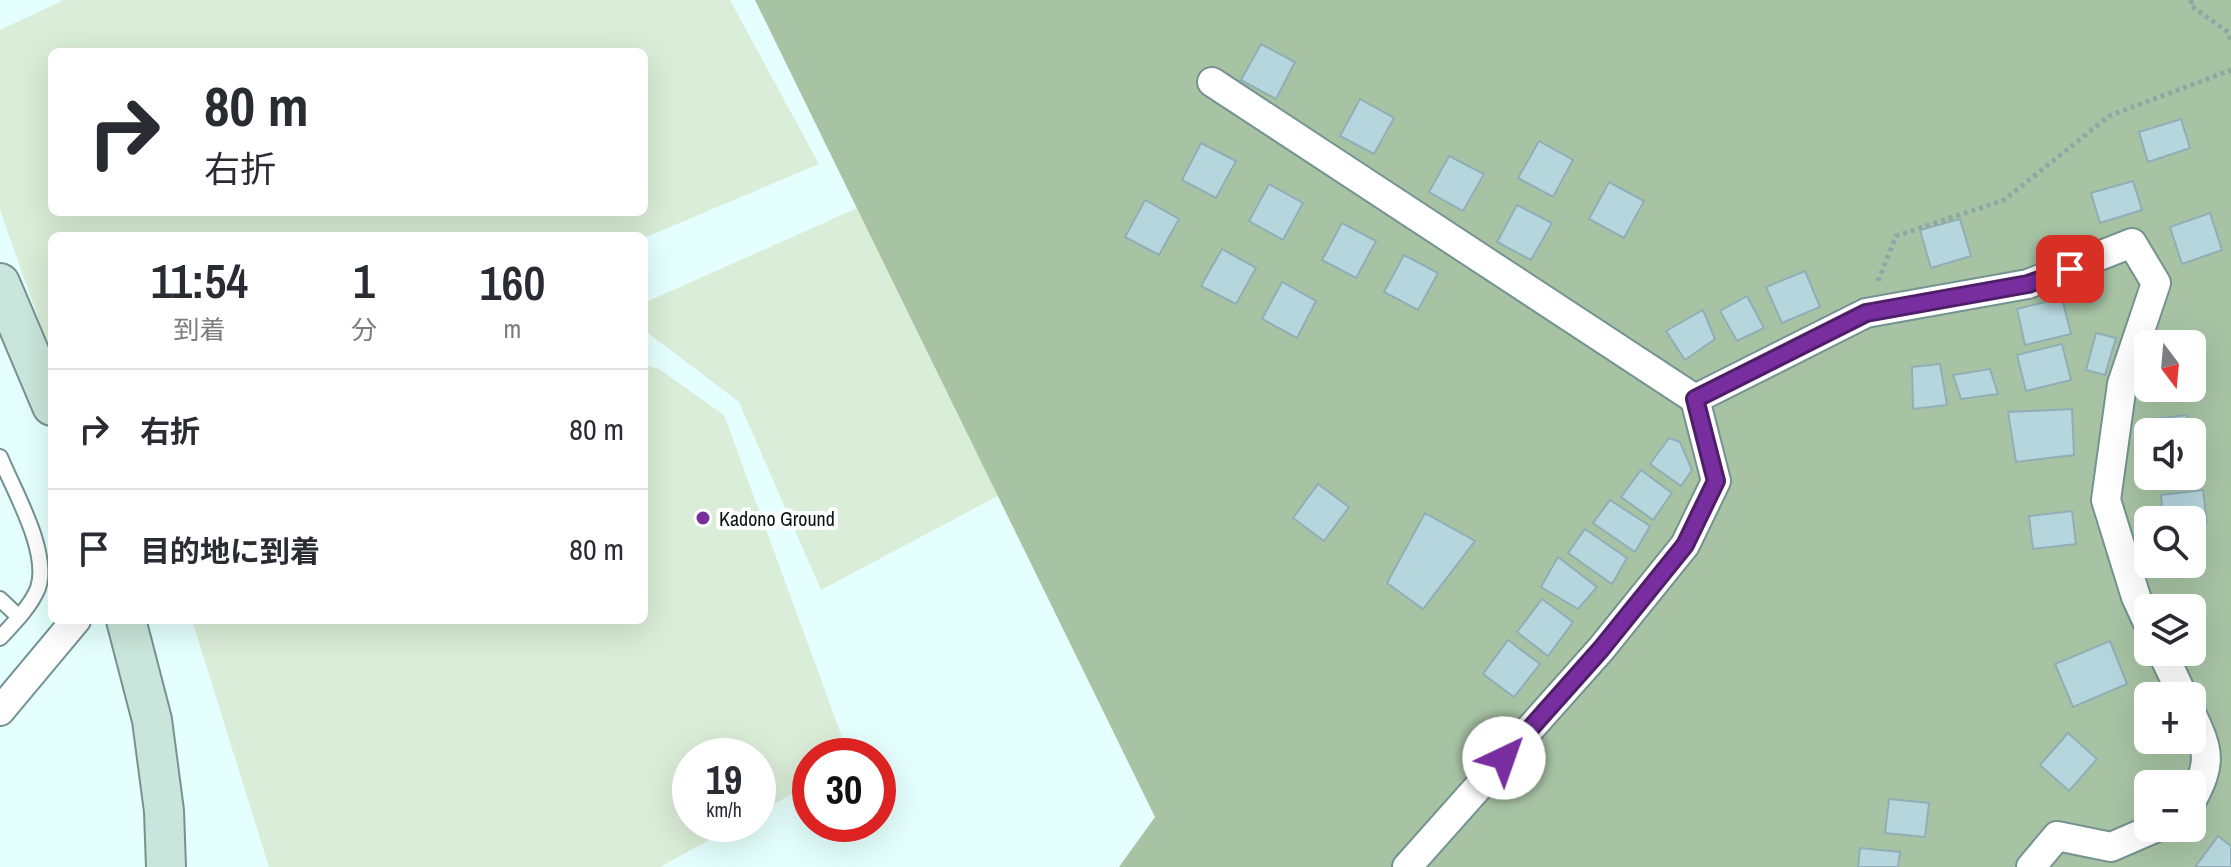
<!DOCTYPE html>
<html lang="ja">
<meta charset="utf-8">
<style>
body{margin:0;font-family:"Archivo Narrow","Noto Sans JP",sans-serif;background:#f2f2f3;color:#2b2b33;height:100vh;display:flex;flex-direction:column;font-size:30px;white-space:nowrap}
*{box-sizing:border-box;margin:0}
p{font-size:26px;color:#7c7c81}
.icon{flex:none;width:44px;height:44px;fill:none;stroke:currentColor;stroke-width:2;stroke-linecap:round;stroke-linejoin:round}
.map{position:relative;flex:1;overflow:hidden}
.sheet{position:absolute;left:48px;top:232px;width:600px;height:392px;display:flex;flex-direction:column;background:#fff;border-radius:12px;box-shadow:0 8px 32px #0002}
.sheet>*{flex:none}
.banner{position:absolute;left:48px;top:48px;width:600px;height:168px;border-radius:12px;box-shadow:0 8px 32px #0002;background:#fff;color:#2b2b33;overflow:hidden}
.needle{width:52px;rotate:164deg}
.fabs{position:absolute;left:2134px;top:330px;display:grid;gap:16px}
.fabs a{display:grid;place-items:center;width:72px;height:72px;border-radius:12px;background:#fff;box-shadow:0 8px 32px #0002;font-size:40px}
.speed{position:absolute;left:672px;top:738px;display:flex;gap:16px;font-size:40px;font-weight:700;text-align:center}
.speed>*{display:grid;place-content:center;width:104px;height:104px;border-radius:50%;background:#fff;box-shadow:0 8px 32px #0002;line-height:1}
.speed small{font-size:20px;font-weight:400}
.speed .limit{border:12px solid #d22;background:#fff;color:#111}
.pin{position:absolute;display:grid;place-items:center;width:68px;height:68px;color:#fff;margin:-34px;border-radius:16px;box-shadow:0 4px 12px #0006}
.me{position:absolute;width:88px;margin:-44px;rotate:42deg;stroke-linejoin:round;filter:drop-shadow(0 0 6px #0008)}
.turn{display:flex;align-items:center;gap:28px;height:168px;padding:0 24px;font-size:36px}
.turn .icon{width:104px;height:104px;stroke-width:2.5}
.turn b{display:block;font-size:56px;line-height:68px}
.eta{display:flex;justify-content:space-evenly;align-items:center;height:136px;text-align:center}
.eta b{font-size:48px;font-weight:600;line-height:56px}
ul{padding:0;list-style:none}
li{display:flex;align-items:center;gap:24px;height:120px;padding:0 24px;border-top:2px solid #e1e1e2}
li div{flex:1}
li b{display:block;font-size:30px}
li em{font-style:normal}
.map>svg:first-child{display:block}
</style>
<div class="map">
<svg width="2231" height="867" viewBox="0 0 2231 867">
<rect width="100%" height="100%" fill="#e4fffd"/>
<!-- green -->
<g fill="#daedd8" fill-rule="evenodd">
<path d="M64,0H730L819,164L644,238V236H52V357L0,210V30ZM52,52H644V212H52Z"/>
<polygon points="866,204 1009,490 821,590 739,402 644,330 644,303"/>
<polygon points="644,365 659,369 724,415 849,756 810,756 810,784 758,813 758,756 690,756 690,824 738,824 660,867 269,867 192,620 644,620"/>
</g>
<!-- forest -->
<path fill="#a7c3a4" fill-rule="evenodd" d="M755,0H2231V867H1119L1155,817ZM2148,344H2192V388H2148ZM2148,432H2192V476H2148ZM2148,520H2192V564H2148ZM2148,608H2192V652H2148ZM2148,696H2192V740H2148ZM2148,784H2192V828H2148Z"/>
<!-- building -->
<g fill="#b6d6de" stroke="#90aeb6" stroke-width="2">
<polygon points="1261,44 1295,62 1276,99 1241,80"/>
<polygon points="1360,99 1394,118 1374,154 1340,136"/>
<polygon points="2181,119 2190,148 2148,162 2139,132"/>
<polygon points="1539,141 1573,160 1553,197 1518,178"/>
<polygon points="1201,143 1236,161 1216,198 1182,180"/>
<polygon points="1449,156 1484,174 1463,211 1429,192"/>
<polygon points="2133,181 2142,210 2100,223 2091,193"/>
<polygon points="1609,182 1644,201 1624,238 1589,219"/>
<polygon points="1269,184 1303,203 1283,240 1249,221"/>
<polygon points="1145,200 1179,219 1159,255 1125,237"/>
<polygon points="1517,205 1552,223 1531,260 1497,242"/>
<polygon points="2210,213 2222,250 2182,264 2170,227"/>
<polygon points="1960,219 1971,256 1931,268 1920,230"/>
<polygon points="1342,223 1376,241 1356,278 1322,260"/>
<polygon points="1222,249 1256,268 1236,304 1201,286"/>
<polygon points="1404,255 1438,273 1418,310 1384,292"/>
<polygon points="1805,271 1820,307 1782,323 1766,287"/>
<polygon points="1282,282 1316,301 1297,338 1262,319"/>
<polygon points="1747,296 1764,328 1737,341 1720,311"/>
<polygon points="2062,298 2071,334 2025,345 2017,309"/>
<polygon points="1703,310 1715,339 1685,360 1666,331"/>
<polygon points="2096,333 2116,338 2105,375 2086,370"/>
<polygon points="2062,344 2071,380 2026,391 2017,355"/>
<polygon points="1940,364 1947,405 1913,409 1912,367"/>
<polygon points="1990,369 1998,394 1961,399 1953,375"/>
<polygon points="2072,409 2074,455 2016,462 2008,412"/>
<polygon points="2187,415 2189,432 2148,432 2148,450 2145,420"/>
<polygon points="1669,438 1680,442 1692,470 1681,486 1650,464"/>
<polygon points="1641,470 1672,493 1653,520 1621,497"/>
<polygon points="1318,484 1349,507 1324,541 1293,518"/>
<polygon points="2203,490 2207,523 2192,525 2192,520 2163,520 2161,495"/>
<polygon points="1610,500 1650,526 1635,552 1593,523"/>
<polygon points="2072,511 2076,544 2033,549 2029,516"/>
<polygon points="1425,513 1475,541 1423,609 1387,583"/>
<polygon points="1585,529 1627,558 1612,584 1568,553"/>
<polygon points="1558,557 1597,587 1578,609 1541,587"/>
<polygon points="1542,599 1573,622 1548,656 1517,632"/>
<polygon points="1508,640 1540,664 1514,697 1483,674"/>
<polygon points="2110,641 2127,684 2073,707 2055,664"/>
<polygon points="2068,733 2097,759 2069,791 2040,765"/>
<polygon points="1889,799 1929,803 1925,837 1885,833"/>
<polygon points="2218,836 2231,846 2231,867 2195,867"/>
<polygon points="1860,848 1900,852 1898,867 1858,867"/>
</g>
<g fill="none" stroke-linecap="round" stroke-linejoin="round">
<!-- lane casing -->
<g stroke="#749391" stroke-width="18">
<g id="lane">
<path d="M0,457C14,491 50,552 38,588C31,606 13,624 0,638"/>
<polyline points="0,599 19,617"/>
</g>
</g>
<!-- street casing -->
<g stroke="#749391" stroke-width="32">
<g id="street">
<polyline points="1212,82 1695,399"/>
<polyline points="2162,652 2183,696"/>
<polyline points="0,711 76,620"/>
<path d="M2192,715C2209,751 2212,763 2192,800"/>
<polyline points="1407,867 1601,649 1685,545 1716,481 1695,399 1866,313 2028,284 2132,243 2156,283 2122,384 2106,500 2136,597 2148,623"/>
<polyline points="2031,867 2057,836 2111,847 2155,828"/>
</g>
</g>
<!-- secondary casing -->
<g stroke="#749391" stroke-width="42">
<g id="secondary">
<polyline points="0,283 52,406"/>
<polyline points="126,620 152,720 164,811 166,867"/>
</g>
</g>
<!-- path -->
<g stroke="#91a7a5" stroke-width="5" stroke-dasharray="4 4" stroke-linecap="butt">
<polyline points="2192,0 2190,5 2228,32 2231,41"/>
<polyline points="1878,281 1896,236 2004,200 2109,116 2231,70"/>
</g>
<!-- lane -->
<use href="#lane" stroke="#fff" stroke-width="14"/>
<!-- street -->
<use href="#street" stroke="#fff" stroke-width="28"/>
<!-- secondary -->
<use href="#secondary" stroke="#cae5db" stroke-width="38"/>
</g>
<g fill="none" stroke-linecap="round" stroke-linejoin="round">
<!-- route casing -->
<g stroke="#4f1e68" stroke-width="20">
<polyline id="route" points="1504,758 1601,649 1685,545 1716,481 1695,399 1866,313 2028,284 2070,269"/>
</g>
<!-- route -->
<use href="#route" stroke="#792ea0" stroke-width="14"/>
</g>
<!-- markers -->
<circle fill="#792ea0" stroke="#fff" stroke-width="3" cx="703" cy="518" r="8"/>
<g text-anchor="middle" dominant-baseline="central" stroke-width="8" stroke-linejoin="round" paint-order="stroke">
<!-- poi labels -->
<g font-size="20" fill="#081514" stroke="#fff" text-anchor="start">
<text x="719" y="518">Kadono Ground</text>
</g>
</g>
</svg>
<div class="fabs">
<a><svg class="needle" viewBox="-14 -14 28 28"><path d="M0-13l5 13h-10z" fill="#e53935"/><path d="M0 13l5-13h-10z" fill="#7c7c81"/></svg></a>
<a><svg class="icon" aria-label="sound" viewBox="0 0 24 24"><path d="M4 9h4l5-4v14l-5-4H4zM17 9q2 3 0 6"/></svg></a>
<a><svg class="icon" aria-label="search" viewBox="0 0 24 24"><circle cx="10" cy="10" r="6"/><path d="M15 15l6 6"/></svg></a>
<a><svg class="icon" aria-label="layers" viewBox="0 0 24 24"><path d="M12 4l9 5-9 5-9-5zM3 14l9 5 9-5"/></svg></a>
<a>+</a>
<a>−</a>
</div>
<div class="speed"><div>19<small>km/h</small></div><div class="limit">30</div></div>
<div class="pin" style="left:2070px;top:269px;background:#d93025"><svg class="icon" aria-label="arrive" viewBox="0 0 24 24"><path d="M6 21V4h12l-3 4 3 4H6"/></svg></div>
<svg class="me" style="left:1504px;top:758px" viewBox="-20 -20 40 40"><circle r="19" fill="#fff"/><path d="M0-13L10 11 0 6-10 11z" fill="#792ea0"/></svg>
<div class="banner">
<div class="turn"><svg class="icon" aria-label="right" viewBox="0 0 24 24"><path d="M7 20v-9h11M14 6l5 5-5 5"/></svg><div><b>80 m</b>右折</div></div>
</div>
<section class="sheet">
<div class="eta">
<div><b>11:54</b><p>到着</p></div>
<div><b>1</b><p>分</p></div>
<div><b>160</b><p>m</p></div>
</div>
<ul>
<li><svg class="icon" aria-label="right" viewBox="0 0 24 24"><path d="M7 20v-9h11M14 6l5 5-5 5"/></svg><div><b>右折</b></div><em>80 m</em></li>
<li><svg class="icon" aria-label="arrive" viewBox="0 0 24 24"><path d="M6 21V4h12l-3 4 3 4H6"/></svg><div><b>目的地に到着</b></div><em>80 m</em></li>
</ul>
</section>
</div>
